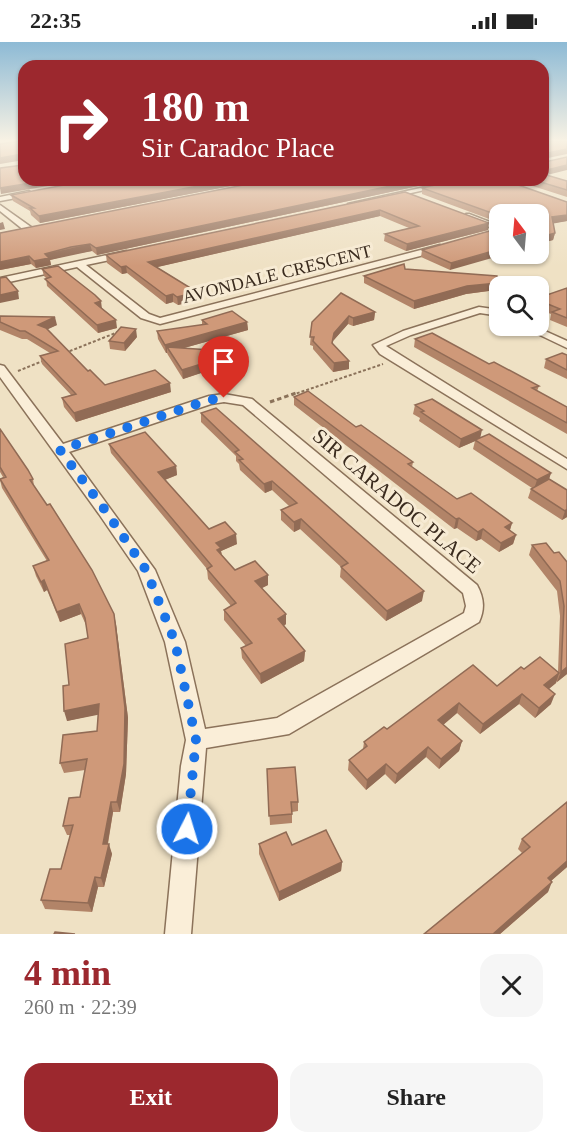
<!DOCTYPE html>
<meta charset="utf-8">
<style>
body{margin:0;font-family:Georgia,serif;background:#f6f6f6;color:#222;height:100vh;display:flex;flex-direction:column;font-size:22px;white-space:nowrap}
*{box-sizing:border-box;margin:0}
p{font-size:20px;color:#767676}
.icon{flex:none;width:33px;height:33px;fill:none;stroke:currentColor;stroke-width:2;stroke-linecap:round;stroke-linejoin:round}
.map{position:relative;height:892px;overflow:hidden}
.side{display:flex;flex-direction:column;background:#fff;flex:1}
.side>*{flex:none}
.banner{position:absolute;left:18px;top:18px;width:531px;height:126px;border-radius:18px;box-shadow:0 2px 4px #0004;background:#9c282e;color:#fff;overflow:hidden}
.needle{width:39px;rotate:344deg}
.buttons{position:absolute;left:489px;top:162px;display:grid;gap:12px}
.buttons a{display:grid;place-items:center;width:60px;height:60px;border-radius:12px;background:#fff;box-shadow:0 2px 4px #0004;font-size:30px}
.pin{position:absolute;display:grid;place-items:center;width:51px;height:51px;color:#fff;margin:-62px -26px;border-radius:50% 50% 50% 0;rotate:-45deg;box-shadow:0 0 6px #0007}
.pin .icon{rotate:45deg}
.me{position:absolute;width:66px;margin:-33px;rotate:5deg;stroke-linejoin:round;filter:drop-shadow(0 0 4px #0008)}
.turn{display:flex;align-items:center;gap:21px;height:126px;padding:0 24px;font-size:27px}
.turn .icon{width:78px;height:78px;stroke-width:2.5}
.turn b{display:block;font-size:42px;line-height:51px}
.round{display:grid;place-items:center;flex:none;width:63px;height:63px;border-radius:18px;background:#f6f6f6}
.overview{display:flex;align-items:center;justify-content:space-between;height:102px;padding:0 24px}
h1{font-size:36px;font-weight:700;line-height:45px;color:#9c282e}
.primary-button{display:flex;gap:12px;margin-top:auto;padding:12px 24px}
.primary-button a{flex:1;height:69px;border-radius:18px;background:#9c282e;color:#fff;font-size:24px;font-weight:700;line-height:69px;text-align:center}
.primary-button a+a{background:#f6f6f6;color:#222}
.status{display:flex;justify-content:space-between;align-items:center;height:42px;padding:0 30px;background:#fff;direction:ltr}
.status svg{height:16px;fill:currentColor}
.map>svg:first-child{display:block}
</style>
<div class="status"><b>22:35</b><svg viewBox="0 0 49 12"><path d="M0 12V9h3v3zM5 12V6h3v6zM10 12V3h3v9zM15 12V0h3v12zM26 1h20v11H26zM47 4h2v5h-2z"/></svg></div>
<div class="map">
<svg width="567" height="892" viewBox="0 0 567 892">
<rect width="100%" height="100%" fill="#efe1c4"/>
<g fill="none" stroke-linecap="round" stroke-linejoin="round">
<!-- street casing -->
<g stroke="#8b725a" stroke-width="3">
<g id="street">
<polygon points="457,138 470,138 352,164 348,162"/>
<polygon points="29,149 32,153 0,159 0,155"/>
<polygon points="0,163 31,185 31,189 25,189 0,169"/>
<polygon points="469,172 500,184 500,189 466,176 466,172"/>
<polygon points="440,203 444,206 443,208 160,282 141,276 77,225 0,242 0,236 126,209 129,210 129,214 86,223 149,272 160,276"/>
<polygon points="479,265 500,268 500,274 480,271 411,293 386,304 567,417 567,427 380,312 373,303 403,289"/>
<polygon points="521,284 534,284 567,299 567,306"/>
<path d="M0,323L4,324L63,402L209,354L224,352L252,357L477,543C484,556 485,567 479,580L289,692L206,706L191,892H165L181,724L186,698L165,600L138,529L99,472L0,335ZM224,360L243,363L463,551L466,564L464,571L277,676L205,687L185,600L155,528L69,410L211,362Z"/>
</g>
</g>
<!-- path-far1 -->
<g stroke="#8b725a" stroke-width="2" stroke-dasharray="3 2" stroke-linecap="butt">
<polyline points="65,311 118,290"/>
<polyline points="18,329 45,318"/>
<polyline points="292,353 383,322"/>
</g>
<!-- path -->
<polyline stroke="#8b725a" stroke-width="3" stroke-dasharray="4.5 3" stroke-linecap="butt" points="270,360 296,351"/>
<!-- street -->
<use href="#street" fill="#faeed8" fill-rule="evenodd"/>
</g>
<!-- wall -->
<g fill="#b28468">
<polygon points="547,133 567,139 567,155 514,138 543,138"/>
<polygon points="91,138 261,138 40,181 31,173 30,169 13,159 11,153"/>
<polygon points="269,138 446,138 97,213 92,209 73,212 50,218 51,223 36,226 31,222 0,228 0,191"/>
<polygon points="456,138 504,138 567,160 567,179 553,181 555,191 553,198 538,202 538,172 500,172 500,181 422,152 422,146"/>
<polygon points="405,150 488,188 406,209 384,199 385,192 409,186 380,174 157,225 197,250 198,258 178,263 173,260 166,262 127,231 122,232 107,221 106,213"/>
<polygon points="500,186 450,228 421,215 422,208"/>
<polygon points="42,227 102,266 117,286 98,291 47,244 46,236 44,234"/>
<polygon points="405,227 496,248 466,252 414,267 364,241 364,234"/>
<polygon points="567,246 567,285 550,278 551,272 538,267 538,256"/>
<polygon points="375,270 374,278 353,284 348,282 333,299 333,302 349,319 349,327 333,330 313,307 313,304 310,303 312,280"/>
<polygon points="0,274 57,283 47,287 88,329 105,343 171,350 76,380 64,365 62,356 71,353 42,322 40,314 50,311 27,297 22,297 0,288"/>
<polygon points="202,278 247,280 248,288 184,306 240,310 240,318 183,337 168,313 167,311 166,311 158,297 157,289 202,283"/>
<polygon points="137,295 125,309 110,307 109,299"/>
<polygon points="415,297 489,322 539,344 537,349 567,365 567,392 414,305"/>
<polygon points="567,313 567,337 544,326 546,317"/>
<polygon points="294,355 356,385 413,420 412,425 457,457 512,481 510,488 516,493 513,502 499,510 481,497 476,499 457,486 454,487 294,363"/>
<polygon points="415,363 551,431 549,437 567,448 567,475 562,478 528,456 531,447 532,446 473,407 475,399 459,406 419,379 420,376 413,372"/>
<polygon points="201,371 422,559 386,579 340,535 341,525 300,487 294,490 281,478 281,468 289,464 272,448 265,451 240,428 239,422 236,419 236,414 201,380"/>
<polygon points="0,387 33,437 34,444 116,582 128,676 126,732 120,770 113,770 108,802 112,812 104,845 98,845 92,870 45,867 41,858 61,827 70,793 67,793 63,784 80,755 85,728 64,731 60,721 97,689 98,672 67,679 69,643 88,596 86,583 81,572 60,580 47,548 44,550 36,534 33,524 47,519 2,446 0,438 3,435 0,430"/>
<polygon points="109,402 176,424 177,433 165,438 209,487 237,502 221,509 222,513 235,528 268,533 268,543 262,546 286,582 284,584 305,609 304,619 261,642 242,616 241,606 246,604 224,578 224,568 231,564 208,537 207,527 111,411"/>
<polygon points="532,503 554,511 567,520 567,632 557,640 557,638 556,641 549,647 551,662 535,676 519,662 480,692 457,671 443,683 462,699 459,709 439,727 426,715 395,742 385,732 366,748 348,728 349,718 363,707 364,700 387,687 497,644 524,627 558,630 560,574 557,549 529,513"/>
<polygon points="267,727 298,760 298,769 292,770 292,781 270,783"/>
<polygon points="567,760 567,825 551,839 548,850 500,892 424,892 522,811 518,807 522,797"/>
<polygon points="259,802 292,803 342,820 341,829 279,859 259,812"/>
</g>
<!-- shaded-wall -->
<g fill="#916b55">
<polygon points="567,107 567,112 543,117 543,112"/>
<polygon points="22,112 24,118 0,122 0,116"/>
<polygon points="567,123 567,128 543,134 543,129"/>
<polygon points="49,138 83,138 1,152 0,146"/>
<polygon points="230,138 261,138 40,181 39,174"/>
<polygon points="419,138 446,138 97,213 96,206"/>
<polygon points="380,168 380,174 149,227 148,220"/>
<polygon points="567,173 567,179 551,182 552,175"/>
<polygon points="3,180 5,187 0,188 0,181"/>
<polygon points="489,181 488,188 406,209 407,202"/>
<polygon points="555,191 553,198 538,202 538,196"/>
<polygon points="90,202 92,209 50,218 51,223 36,226 34,219 45,212"/>
<polygon points="500,207 500,212 506,212 450,228 451,221"/>
<polygon points="29,214 31,222 0,228 0,220"/>
<polygon points="126,224 127,231 122,232 121,225"/>
<polygon points="498,241 496,248 466,252 414,267 414,259 467,244"/>
<polygon points="18,249 19,257 0,261 0,253"/>
<polygon points="197,250 198,258 178,263 177,255"/>
<polygon points="173,252 173,260 166,262 166,254"/>
<polygon points="101,259 102,267 95,261"/>
<polygon points="375,270 374,278 353,284 353,276"/>
<polygon points="349,274 348,282 333,299 332,309 334,291"/>
<polygon points="55,275 57,283 40,291 38,283"/>
<polygon points="116,278 117,286 98,291 97,283"/>
<polygon points="247,280 248,288 170,310 167,305 167,311 166,311 165,303"/>
<polygon points="136,287 137,295 125,309 124,301"/>
<polygon points="240,310 240,318 183,337 182,328"/>
<polygon points="349,319 349,327 333,330 334,321"/>
<polygon points="170,341 171,350 76,380 74,371"/>
<polygon points="482,388 480,397 459,406 461,397"/>
<polygon points="176,424 177,433 159,440 158,430"/>
<polygon points="551,431 548,440 534,447 537,438"/>
<polygon points="272,439 272,448 265,451 264,442"/>
<polygon points="567,467 567,475 562,478 565,469"/>
<polygon points="459,476 457,486 454,487 456,477"/>
<polygon points="301,477 300,487 294,490 294,480"/>
<polygon points="512,481 509,491 505,485"/>
<polygon points="483,487 481,497 476,499 478,490"/>
<polygon points="236,492 237,502 221,509 222,516 218,518 216,501"/>
<polygon points="516,493 513,502 499,510 501,501"/>
<polygon points="268,533 268,543 256,549 255,539"/>
<polygon points="44,538 47,548 44,550 41,540"/>
<polygon points="424,549 422,559 386,579 387,569"/>
<polygon points="79,562 81,572 60,580 57,570"/>
<polygon points="114,572 116,582 128,676 126,732 120,770 117,760"/>
<polygon points="286,572 286,582 278,587 278,577"/>
<polygon points="305,609 304,619 261,642 260,632"/>
<polygon points="567,625 567,632 557,640 561,630"/>
<polygon points="559,631 556,641 541,653 544,643"/>
<polygon points="522,652 519,662 480,692 483,682"/>
<polygon points="555,652 551,662 535,676 539,666"/>
<polygon points="459,661 457,671 436,689 438,678"/>
<polygon points="99,662 102,672 67,679 64,669"/>
<polygon points="462,699 459,709 439,727 441,717"/>
<polygon points="428,705 426,715 395,742 397,732"/>
<polygon points="386,722 385,732 366,748 367,738"/>
<polygon points="111,760 113,770 106,811 103,802"/>
<polygon points="109,802 112,812 104,845 101,836"/>
<polygon points="567,819 567,825 544,845 548,836"/>
<polygon points="342,820 341,829 279,859 279,850"/>
<polygon points="95,835 98,845 92,870 88,861"/>
<polygon points="552,840 548,850 500,892 493,892"/>
</g>
<!-- building -->
<g fill="#cf9979" stroke="#916b55" stroke-width="1.5">
<polygon points="20,99 24,99 24,114 22,112 0,116 0,102"/>
<polygon points="543,99 567,99 567,107 543,112"/>
<polygon points="567,115 567,123 543,129 543,118 545,120"/>
<polygon points="24,119 24,138 49,138 0,146 0,126 23,123"/>
<polygon points="543,132 567,139 567,148 534,138 543,138"/>
<polygon points="91,138 230,138 39,174 30,166 34,166 11,153"/>
<polygon points="269,138 419,138 96,206 90,202 71,205 45,212 49,216 34,219 29,214 0,220 0,191"/>
<polygon points="457,138 504,138 567,160 567,173 552,175 555,191 538,196 538,172 500,172 500,174 422,146"/>
<polygon points="405,150 489,181 407,202 385,192 419,184 380,168 148,220 197,250 177,255 173,252 166,254 126,224 121,225 106,213"/>
<polygon points="500,186 500,207 451,221 422,208"/>
<polygon points="404,222 405,227 497,234 498,241 467,244 414,259 364,234"/>
<polygon points="58,224 95,253 101,259 95,261 116,278 97,283 45,237 51,235 42,227"/>
<polygon points="6,235 18,249 0,253 0,236"/>
<polygon points="567,246 567,276 552,270 560,267 538,258 538,256"/>
<polygon points="341,251 375,270 353,276 349,274 334,291 332,301 349,319 334,321 313,299 314,295 310,295 312,280"/>
<polygon points="232,269 247,280 165,303 157,289 207,282 202,278"/>
<polygon points="0,274 55,275 38,283 46,286 88,329 90,328 105,343 155,328 170,341 74,371 62,356 76,352 40,314 58,309 25,289 20,289 0,280"/>
<polygon points="121,285 136,287 124,301 109,299"/>
<polygon points="432,291 489,322 494,320 539,344 532,346 567,365 567,381 415,297"/>
<polygon points="167,305 240,310 182,328"/>
<polygon points="562,311 567,313 567,328 546,317"/>
<polygon points="308,349 356,385 361,383 413,420 408,422 457,457 471,451 512,481 505,485 516,493 501,501 483,487 478,490 459,476 456,477 294,355"/>
<polygon points="432,357 482,388 461,397 421,370 424,369 415,363"/>
<polygon points="216,366 424,549 387,569 341,525 348,521 301,477 294,480 281,468 297,461 272,439 264,442 239,418 243,417 235,410 239,408 201,371"/>
<polygon points="0,387 28,428 33,437 30,438 47,463 50,462 92,528 114,572 125,666 124,722 117,760 111,760 103,802 109,802 101,836 95,835 88,861 41,858 50,827 61,827 73,783 63,784 69,756 80,755 87,717 60,721 63,693 97,689 99,662 64,669 63,644 69,643 65,602 88,596 85,576 79,562 57,570 44,538 41,540 33,524 49,518 0,437 6,435 0,425"/>
<polygon points="145,390 176,424 158,430 209,487 225,480 236,492 216,501 221,506 217,508 235,528 255,519 268,533 255,539 286,572 278,577 305,609 260,632 241,606 252,601 224,568 236,561 207,527 212,524 109,402"/>
<polygon points="489,392 551,431 537,438 475,398"/>
<polygon points="549,437 567,448 567,467 565,469 531,447"/>
<polygon points="546,501 554,511 559,510 567,520 567,625 561,630 564,564 560,539 532,503"/>
<polygon points="540,615 559,631 544,643 555,652 539,666 522,652 483,682 459,661 438,678 462,699 441,717 428,705 397,732 386,722 367,738 349,718 367,704 364,700 384,685 387,687 473,623 497,644 521,625 524,627"/>
<polygon points="295,725 298,760 291,760 292,772 269,774 267,727"/>
<polygon points="567,760 567,819 548,836 552,840 493,892 424,892 530,805 522,797"/>
<polygon points="326,788 342,820 279,850 259,802 286,790 292,803"/>
<polygon points="55,890 75,892 54,892"/>
</g>
<!-- sky -->
<linearGradient id="sky" x2="0" y2="1"><stop stop-color="#8dbad5"/><stop offset="0.44" stop-color="#f8f2e4"/><stop offset="1" stop-color="#f8f2e4" stop-opacity="0"/></linearGradient>
<rect width="567" height="224" fill="url(#sky)"/>
<g fill="none" stroke-linecap="round" stroke-linejoin="round">
<!-- route -->
<polyline stroke="#1a73e8" stroke-width="10" stroke-dasharray="0 18" points="187,787 196,698 175,600 146,528 105,468 60,408 209,358 224,356"/>
</g>
<g text-anchor="middle" dominant-baseline="central" stroke-width="6" stroke-linejoin="round" paint-order="stroke">
<!-- far-street labels -->
<g font-size="18" fill="#3a2b1e" stroke="#f7ebd4">
<text transform="translate(277 232) rotate(-14)">AVONDALE CRESCENT</text>
</g>
<!-- street labels -->
<g font-size="21" fill="#3a2b1e" stroke="#f7ebd4">
<text transform="translate(397 459) rotate(40)">SIR CARADOC PLACE</text>
</g>
</g>
</svg>
<div class="buttons">
<a><svg class="needle" viewBox="-14 -14 28 28"><path d="M0-13l5 13h-10z" fill="#e53935"/><path d="M0 13l5-13h-10z" fill="#767676"/></svg></a>
<a><svg class="icon" aria-label="search" viewBox="0 0 24 24"><circle cx="10" cy="10" r="6"/><path d="M15 15l6 6"/></svg></a>
</div>
<div class="pin" style="left:224px;top:356px;background:#d93025"><svg class="icon" aria-label="arrive" viewBox="0 0 24 24"><path d="M6 21V4h12l-3 4 3 4H6"/></svg></div>
<svg class="me" style="left:187px;top:787px" viewBox="-20 -20 40 40"><circle r="17" fill="#1a73e8" stroke="#fff" stroke-width="3"/><path d="M0-11L8 9 0 5-8 9z" fill="#fff"/></svg>
<div class="banner">
<div class="turn"><svg class="icon" aria-label="right" viewBox="0 0 24 24"><path d="M7 20v-9h11M14 6l5 5-5 5"/></svg><div><b>180 m</b>Sir Caradoc Place</div></div>
</div>
</div>
<section class="side">
<div class="overview"><div><h1>4 min</h1><p>260 m · 22:39</p></div><a class="round"><svg class="icon" aria-label="close" viewBox="0 0 24 24"><path d="M6 6l12 12M18 6L6 18"/></svg></a></div>
<div class="primary-button"><a>Exit</a><a>Share</a></div>
</section>
